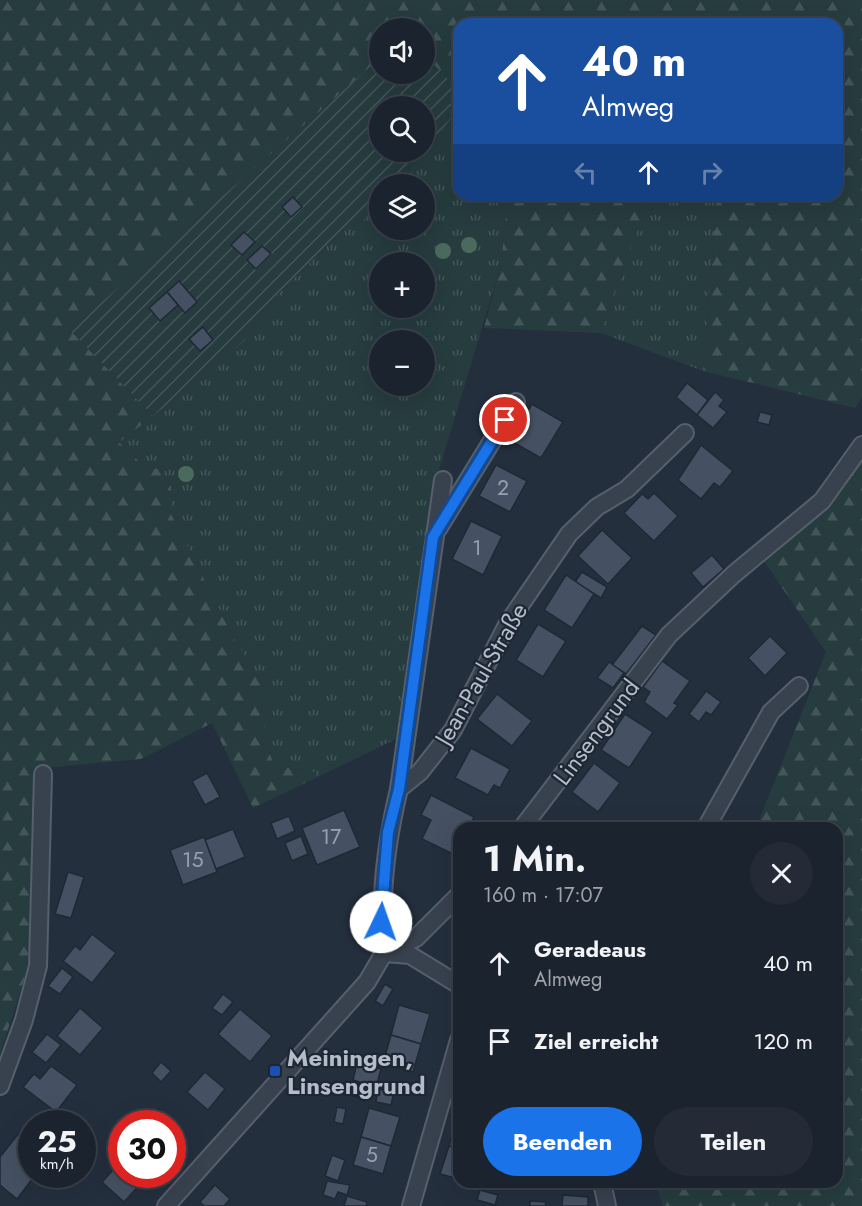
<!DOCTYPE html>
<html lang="de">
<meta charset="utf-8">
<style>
body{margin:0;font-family:Jost,sans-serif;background:#242b36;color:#f1f3f6;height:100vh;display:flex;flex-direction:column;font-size:22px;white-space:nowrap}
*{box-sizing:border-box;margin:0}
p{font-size:20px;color:#a0a4aa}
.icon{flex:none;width:33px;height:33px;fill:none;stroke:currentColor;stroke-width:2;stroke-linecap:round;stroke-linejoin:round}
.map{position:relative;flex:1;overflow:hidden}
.drawer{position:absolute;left:453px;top:822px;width:390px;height:366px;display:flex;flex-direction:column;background:#1b232e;border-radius:18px;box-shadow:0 6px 24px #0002,0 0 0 2px #39404a}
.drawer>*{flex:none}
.guide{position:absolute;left:453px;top:18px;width:390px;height:183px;border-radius:18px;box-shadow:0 6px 24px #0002,0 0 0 2px #39404a;background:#1a4fa0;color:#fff;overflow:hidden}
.tools{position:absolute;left:369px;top:18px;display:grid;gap:12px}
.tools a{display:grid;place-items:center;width:66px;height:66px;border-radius:50%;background:#1b232e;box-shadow:0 6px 24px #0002,0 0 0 2px #39404a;font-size:30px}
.speed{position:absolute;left:18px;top:1110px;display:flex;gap:12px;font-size:30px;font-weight:700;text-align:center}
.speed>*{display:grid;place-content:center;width:78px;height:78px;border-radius:50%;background:#1b232e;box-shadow:0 6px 24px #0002,0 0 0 2px #39404a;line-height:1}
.speed small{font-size:15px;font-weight:400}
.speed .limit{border:9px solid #d22;background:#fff;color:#111}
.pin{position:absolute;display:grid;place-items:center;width:51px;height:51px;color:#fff;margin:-26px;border:3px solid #fff;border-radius:50%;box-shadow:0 2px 6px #0007}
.me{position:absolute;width:66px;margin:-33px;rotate:3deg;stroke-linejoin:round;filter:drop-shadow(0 0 4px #0008)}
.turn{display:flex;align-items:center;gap:21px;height:126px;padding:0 30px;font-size:27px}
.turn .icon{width:78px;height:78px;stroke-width:2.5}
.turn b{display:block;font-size:42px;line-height:51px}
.lanes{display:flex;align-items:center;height:57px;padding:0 30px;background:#0003;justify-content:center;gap:30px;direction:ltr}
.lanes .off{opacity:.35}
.round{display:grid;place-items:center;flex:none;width:63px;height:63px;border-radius:32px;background:#242b36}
.headline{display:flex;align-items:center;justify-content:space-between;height:102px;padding:0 30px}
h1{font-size:36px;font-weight:700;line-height:45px}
.primary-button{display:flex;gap:12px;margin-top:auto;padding:12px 30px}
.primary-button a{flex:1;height:69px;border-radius:36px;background:#1a73e8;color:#fff;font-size:24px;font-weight:700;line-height:69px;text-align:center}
.primary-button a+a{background:#242b36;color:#f1f3f6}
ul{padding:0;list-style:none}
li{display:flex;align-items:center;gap:18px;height:78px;padding:0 30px}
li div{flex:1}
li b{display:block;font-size:22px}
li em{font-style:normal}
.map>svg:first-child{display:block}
</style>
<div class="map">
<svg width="862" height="1206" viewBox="0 0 862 1206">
<defs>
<pattern id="grass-tufts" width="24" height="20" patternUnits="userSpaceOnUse" patternTransform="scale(1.5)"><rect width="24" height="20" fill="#263c3f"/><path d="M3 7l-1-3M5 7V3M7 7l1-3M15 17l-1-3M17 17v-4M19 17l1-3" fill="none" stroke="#435659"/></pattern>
<pattern id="forest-firs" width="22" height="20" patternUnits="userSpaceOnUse" patternTransform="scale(1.5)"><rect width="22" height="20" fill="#263c3f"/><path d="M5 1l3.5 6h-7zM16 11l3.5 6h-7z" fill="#435659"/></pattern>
<pattern id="garden-furrows" width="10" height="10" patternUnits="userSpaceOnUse" patternTransform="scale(1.5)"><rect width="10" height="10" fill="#263c3f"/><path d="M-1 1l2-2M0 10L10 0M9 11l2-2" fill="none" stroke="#435659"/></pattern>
</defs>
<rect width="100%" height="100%" fill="#242f3e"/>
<!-- grass -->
<g fill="url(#grass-tufts)" fill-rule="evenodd">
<path d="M459,107V195H508L501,265L438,473L400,737L320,776L308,769L275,767L263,736L267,691L236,642L171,514V486L160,470L141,463L119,441L244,341L268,304L344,229L379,212L380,230H424V184H404ZM380,262H424V308H380ZM380,340H424V386H380Z"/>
<polygon points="650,195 717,195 703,371 601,333"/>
</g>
<!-- forest -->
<g fill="url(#forest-firs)">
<polygon points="0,0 862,0 862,397 855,408 703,371 717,195 837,195 837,24 459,24 459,90 425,56 424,28 380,28 379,59 70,330 153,416 119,442 141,463 160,470 171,486 171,514 236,642 267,691 263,736 275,767 308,769 320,776 253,808 212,723 141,759 33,769 30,935 27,971 0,1054"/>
<polygon points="508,195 650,195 601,333 484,328 501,265"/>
<polygon points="862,461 862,1206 663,1206 655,1182 837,1182 837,828 756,828 826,652 764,561 825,505"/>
</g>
<!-- garden -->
<path fill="url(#garden-furrows)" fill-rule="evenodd" d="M425,56L459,90V107L404,184H380L379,212L344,229L268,304L244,341L153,416L70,330L379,59L380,74H424ZM380,106H424V152H380Z"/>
<!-- building -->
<g fill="#455162" stroke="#1f2835" stroke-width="1.5">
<polygon points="293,197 302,207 291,217 282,207"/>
<polygon points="244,232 255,242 242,255 231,245"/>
<polygon points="262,246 271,254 256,269 247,260"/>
<polygon points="179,281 197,302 185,313 167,292"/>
<polygon points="167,292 178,305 160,321 149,308"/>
<polygon points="203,327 213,340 200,351 189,339"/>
<polygon points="687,383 708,400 697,415 676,397"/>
<polygon points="715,392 724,400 719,406 727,412 713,428 697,415"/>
<polygon points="532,404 563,422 541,458 511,441"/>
<polygon points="760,412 772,415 769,425 757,422"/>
<polygon points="701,445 733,471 720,487 714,483 701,499 678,480"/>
<polygon points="496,465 527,481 510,512 479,496"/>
<polygon points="654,493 678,516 654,541 624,513 642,494 648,499"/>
<polygon points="471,521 502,536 483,575 452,559"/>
<polygon points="602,530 632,558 608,584 578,556"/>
<polygon points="712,555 724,569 703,587 691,573"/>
<polygon points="582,572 607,587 601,598 575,582"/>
<polygon points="566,575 594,594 572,628 544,610"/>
<polygon points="538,624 566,641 543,677 516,660"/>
<polygon points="642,626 656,635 626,674 612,665"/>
<polygon points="770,636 787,653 765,676 748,658"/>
<polygon points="662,661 690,681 674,703 678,705 667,719 644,702 650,692 643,687"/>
<polygon points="609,662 624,673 613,688 597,678"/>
<polygon points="706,691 721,702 711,715 706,712 699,722 689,714"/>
<polygon points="497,694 532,721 512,746 477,719"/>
<polygon points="625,714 653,732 629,768 601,750"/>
<polygon points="471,748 510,769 500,788 494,785 488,795 455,778"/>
<polygon points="594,763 620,783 598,812 572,792"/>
<polygon points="207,773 220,797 205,805 192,781"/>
<polygon points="431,795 474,817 469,828 459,828 459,847 455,855 422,839 431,820 421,815"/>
<polygon points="344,810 360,847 317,865 302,828"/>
<polygon points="289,816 295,831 277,839 271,823"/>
<polygon points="233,829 245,857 216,869 205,840"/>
<polygon points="301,836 308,854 292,861 285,843"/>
<polygon points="204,837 217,872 183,885 170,850"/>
<polygon points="68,872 84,877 71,918 55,914"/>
<polygon points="92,934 116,953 92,983 63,961 75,946 80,950"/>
<polygon points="62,968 73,977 60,994 48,986"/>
<polygon points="385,984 393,989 383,1006 375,1001"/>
<polygon points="223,994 233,1002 222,1015 212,1008"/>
<polygon points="399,1005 430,1014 421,1044 391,1035"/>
<polygon points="80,1008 103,1028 80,1055 57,1036"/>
<polygon points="240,1009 272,1036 250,1062 218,1034"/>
<polygon points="47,1034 61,1045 46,1063 32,1052"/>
<polygon points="391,1035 421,1044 413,1072 383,1063"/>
<polygon points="161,1062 171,1071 161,1082 152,1073"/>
<polygon points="357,1063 381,1069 376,1087 353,1080"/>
<polygon points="51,1066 77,1085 56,1112 23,1087 34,1074 40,1079"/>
<polygon points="205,1072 225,1089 208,1110 187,1092"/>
<polygon points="346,1081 361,1085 357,1097 343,1093"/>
<polygon points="378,1089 394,1092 391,1105 376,1102"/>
<polygon points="337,1107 346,1109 343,1124 334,1122"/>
<polygon points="369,1108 400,1117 391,1146 361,1137"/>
<polygon points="159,1109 186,1134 172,1149 172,1124 145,1124"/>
<polygon points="457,1117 459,1117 459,1149 449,1146"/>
<polygon points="19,1133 32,1143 32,1153 23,1163 32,1169 32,1174 36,1174 17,1199 0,1185 0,1157"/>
<polygon points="361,1137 391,1146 383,1174 353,1165"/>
<polygon points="449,1146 459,1149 459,1179 440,1174"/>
<polygon points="332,1155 345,1160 338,1181 325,1176"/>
<polygon points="82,1159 89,1165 82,1171"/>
<polygon points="122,1160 122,1174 139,1174 144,1180 124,1202 102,1182"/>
<polygon points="327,1181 350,1185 347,1195 338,1192 335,1199 323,1195"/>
<polygon points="215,1185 230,1199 224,1206 204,1206 200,1202"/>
<polygon points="480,1190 498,1195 495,1205 477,1200"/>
<polygon points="563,1195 588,1197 588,1206 562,1206"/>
<polygon points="347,1196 367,1202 366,1206 344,1206"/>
<polygon points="530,1201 546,1202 545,1206 530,1206"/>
</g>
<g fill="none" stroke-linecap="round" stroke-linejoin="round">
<!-- minor casing -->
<g stroke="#565f6c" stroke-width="20">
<g id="minor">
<polyline points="438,529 516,402"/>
<polyline points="399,789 420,772 453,730 508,623 569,534 597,507 627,489 685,433"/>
<polyline points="522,828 669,635 734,574 822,501 862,445"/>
<polyline points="706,828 771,712 799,686"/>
<path d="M384,953C379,897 386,843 399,789L443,480"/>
<polyline points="385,953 410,955 459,985"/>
<polyline points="0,1086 24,1020 38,966 43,774"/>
<polyline points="602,1182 607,1206"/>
<polyline points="166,1206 367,982 384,953 416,938 459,895"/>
<polyline points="411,1206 459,1040"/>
</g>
</g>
<!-- minor -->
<use href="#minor" stroke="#38414e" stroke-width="16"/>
</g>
<!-- trees -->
<g fill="#4b6a5d">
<circle cx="469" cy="245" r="8"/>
<circle cx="443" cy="251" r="8"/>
<circle cx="186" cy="474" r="8"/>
</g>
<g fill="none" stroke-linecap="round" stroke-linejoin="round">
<!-- route casing -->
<g stroke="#114b97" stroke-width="15">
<polyline id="route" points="381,922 388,832 399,789 433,537 505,420"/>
</g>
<!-- route -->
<use href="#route" stroke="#1a73e8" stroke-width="10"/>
</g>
<!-- markers -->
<rect fill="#1a4fb4" stroke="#1d2633" stroke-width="2" x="269" y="1065" width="12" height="12" rx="3"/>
<g text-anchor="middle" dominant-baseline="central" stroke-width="4.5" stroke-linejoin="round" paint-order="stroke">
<!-- number labels -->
<g font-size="21" fill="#98a1af">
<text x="503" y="488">2</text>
<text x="477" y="548">1</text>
<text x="331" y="837">17</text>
<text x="193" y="860">15</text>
<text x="372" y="1155">5</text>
</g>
<!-- street labels -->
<g font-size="24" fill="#b4bcc9" stroke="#1d2633">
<text transform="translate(481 674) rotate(-60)">Jean-Paul-Straße</text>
<text transform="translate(596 732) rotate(-53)">Linsengrund</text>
</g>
<!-- poi labels -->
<g font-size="24" font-weight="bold" fill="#b4bcc9" stroke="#1d2633" text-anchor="start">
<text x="287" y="1057">Meiningen,<tspan x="287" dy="28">Linsengrund</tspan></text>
</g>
</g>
</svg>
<div class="tools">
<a><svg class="icon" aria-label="sound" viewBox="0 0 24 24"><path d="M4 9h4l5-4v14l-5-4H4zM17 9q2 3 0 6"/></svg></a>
<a><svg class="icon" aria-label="search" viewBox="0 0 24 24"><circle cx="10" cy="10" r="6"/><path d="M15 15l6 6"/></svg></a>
<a><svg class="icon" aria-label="layers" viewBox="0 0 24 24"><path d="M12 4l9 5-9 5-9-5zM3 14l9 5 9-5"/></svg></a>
<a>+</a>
<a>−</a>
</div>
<div class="speed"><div>25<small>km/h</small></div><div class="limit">30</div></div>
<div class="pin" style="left:505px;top:420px;background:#d93025"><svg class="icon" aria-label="arrive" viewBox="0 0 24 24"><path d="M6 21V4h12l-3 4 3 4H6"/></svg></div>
<svg class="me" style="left:381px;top:922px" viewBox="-20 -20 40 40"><circle r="19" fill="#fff"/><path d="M0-13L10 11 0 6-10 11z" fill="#1a73e8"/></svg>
<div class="guide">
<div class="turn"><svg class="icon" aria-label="ahead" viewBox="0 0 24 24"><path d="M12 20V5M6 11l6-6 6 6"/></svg><div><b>40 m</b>Almweg</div></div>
<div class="lanes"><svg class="icon off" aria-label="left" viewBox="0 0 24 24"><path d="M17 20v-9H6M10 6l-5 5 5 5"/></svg><svg class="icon" aria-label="ahead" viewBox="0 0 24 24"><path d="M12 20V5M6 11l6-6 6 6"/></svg><svg class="icon off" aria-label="right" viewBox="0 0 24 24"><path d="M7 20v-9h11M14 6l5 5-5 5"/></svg></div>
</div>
<section class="drawer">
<div class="headline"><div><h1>1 Min.</h1><p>160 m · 17:07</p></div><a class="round"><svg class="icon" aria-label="close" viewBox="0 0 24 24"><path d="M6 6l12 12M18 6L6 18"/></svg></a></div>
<ul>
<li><svg class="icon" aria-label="ahead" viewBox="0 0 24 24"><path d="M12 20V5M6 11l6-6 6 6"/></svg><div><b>Geradeaus</b><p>Almweg</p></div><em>40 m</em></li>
<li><svg class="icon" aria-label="arrive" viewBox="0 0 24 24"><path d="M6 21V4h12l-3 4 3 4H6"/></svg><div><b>Ziel erreicht</b></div><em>120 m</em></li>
</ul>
<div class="primary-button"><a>Beenden</a><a>Teilen</a></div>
</section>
</div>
